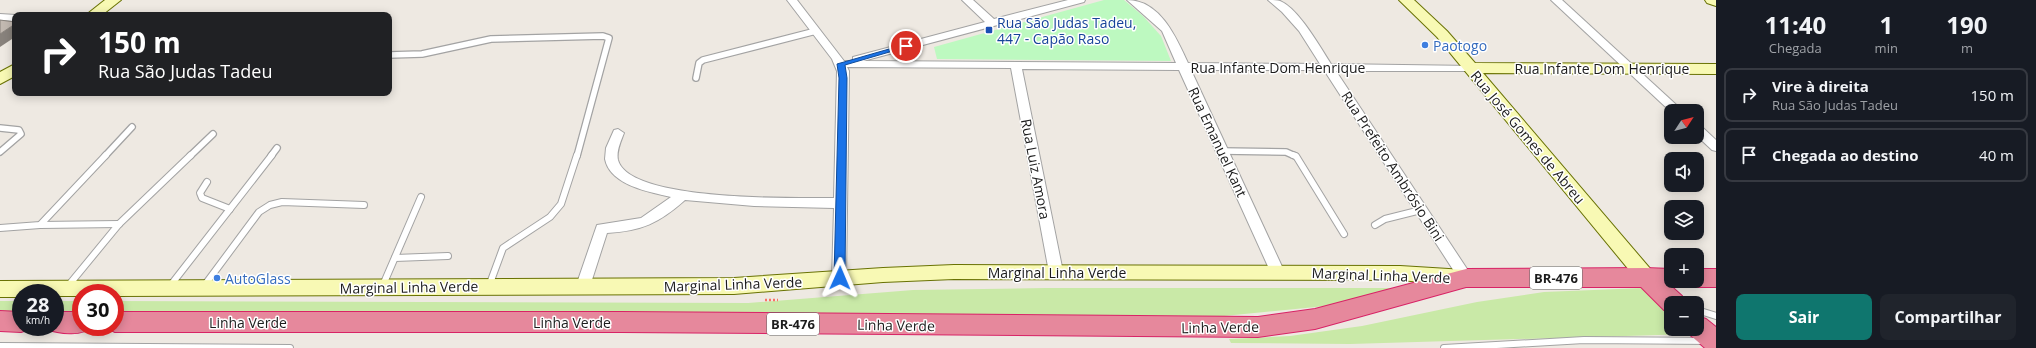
<!DOCTYPE html>
<html lang="pt">
<meta charset="utf-8">
<style>
body{margin:0;font-family:"Open Sans",sans-serif;background:#20242c;color:#f1f3f6;height:100vh;display:flex;flex-direction:column;font-size:15px;white-space:nowrap}
*{box-sizing:border-box;margin:0}
p{font-size:13px;color:#9ea1a6}
.icon{flex:none;width:22px;height:22px;fill:none;stroke:currentColor;stroke-width:2;stroke-linecap:round;stroke-linejoin:round}
.map{position:relative;flex:1;overflow:hidden}
.details{display:flex;flex-direction:column;background:#171b24;width:320px}
.details>*{flex:none}
.top-card{position:absolute;left:12px;top:12px;width:380px;height:84px;border-radius:8px;box-shadow:0 2px 10px #0003;background:#202124;color:#fff;overflow:hidden}
.needle{width:26px;rotate:54deg}
.fabs{position:absolute;left:1664px;top:104px;display:grid;gap:8px}
.fabs a{display:grid;place-items:center;width:40px;height:40px;border-radius:8px;background:#171b24;box-shadow:0 2px 10px #0003;font-size:20px}
.speed{position:absolute;left:12px;top:284px;display:flex;gap:8px;font-size:20px;font-weight:700;text-align:center}
.speed>*{display:grid;place-content:center;width:52px;height:52px;border-radius:50%;background:#171b24;box-shadow:0 2px 10px #0003;line-height:1}
.speed small{font-size:10px;font-weight:400}
.speed .limit{border:6px solid #d22;background:#fff;color:#111}
.pin{position:absolute;display:grid;place-items:center;width:34px;height:34px;color:#fff;margin:-17px;border:2px solid #fff;border-radius:50%;box-shadow:0 1px 4px #0007}
.me{position:absolute;width:44px;margin:-22px;rotate:1deg;stroke-linejoin:round;filter:drop-shadow(0 0 3px #0008)}
.turn{display:flex;align-items:center;gap:14px;height:84px;padding:0 20px;font-size:18px}
.turn .icon{width:52px;height:52px;stroke-width:2.5}
.turn b{display:block;font-size:28px;line-height:34px}
.eta{display:flex;justify-content:space-evenly;align-items:center;height:68px;text-align:center}
.eta b{font-size:24px;font-weight:700;line-height:28px}
.cta{display:flex;gap:8px;margin-top:auto;padding:8px 20px}
.cta a{flex:1;height:46px;border-radius:8px;background:#0f766e;color:#fff;font-size:16px;font-weight:700;line-height:46px;text-align:center}
.cta a+a{background:#20242c;color:#f1f3f6}
ul{padding:0;list-style:none}
li{display:flex;align-items:center;gap:12px;height:54px;margin:0 8px 6px;padding:0 12px;border:2px solid #363941;border-radius:8px}
li div{flex:1}
li b{display:block;font-size:15px}
li em{font-style:normal}
main{display:flex;flex:1;min-height:0}
.map>svg:first-child{display:block}
</style>
<main>
<div class="map">
<svg width="1716" height="348" viewBox="0 0 1716 348">
<rect width="100%" height="100%" fill="#eee9e2"/>
<!-- grass -->
<g fill="#c9e9a7">
<polygon points="1046,288 1413,288 1336,305 1224,316 115,313 115,301 748,303 913,290"/>
<polygon points="1643,288 1671,314 1671,329 1687,329 1693,334 1350,344 1231,343 1229,339 1290,336 1362,326 1477,302 1544,292"/>
<rect x="0" y="301" width="21" height="11"/>
<rect x="55" y="301" width="26" height="12"/>
</g>
<!-- park -->
<polygon fill="#bdf9c0" points="1104,0 1124,0 1143,16 1161,36 1171,61 937,59 934,47"/>
<g fill="none" stroke-linecap="round" stroke-linejoin="round">
<!-- lane-far1 casing -->
<g stroke="#a3a3a3" stroke-width="8">
<g id="lane-far1">
<polyline points="389,55 422,54 491,39 603,36 609,38 577,156"/>
<polyline points="696,78 699,63 703,60 816,31"/>
<polyline points="0,128 19,130 21,134 0,152"/>
<polyline points="1222,151 1286,152 1295,156"/>
<polyline points="105,156 132,127"/>
<polyline points="190,156 213,134"/>
<polyline points="271,156 277,148"/>
</g>
</g>
<!-- lane casing -->
<g stroke="#a3a3a3" stroke-width="8">
<g id="lane">
<polyline points="1293,155 1296,156 1344,234"/>
<polyline points="207,182 200,193 202,198 230,209"/>
<polyline points="40,225 119,224"/>
<polyline points="1375,225 1385,219 1421,210"/>
<polyline points="0,228 40,225 106,155"/>
<polyline points="395,258 448,256"/>
<polyline points="383,285 421,197"/>
<polyline points="68,286 119,224 191,155"/>
<polyline points="170,286 272,155"/>
<polyline points="204,286 259,212 270,205 282,202 364,205"/>
<polyline points="489,286 503,248 550,217 561,204 577,155"/>
<polyline points="1697,310 1716,316"/>
<polyline points="0,346 290,348"/>
<polyline points="1444,348 1584,340 1716,341"/>
</g>
</g>
<!-- street casing -->
<g stroke="#a3a3a3" stroke-width="2">
<g id="street">
<path d="M787,0H797L844,61H853V57L985,22L962,0H973L994,19L1068,0H1085L1084,2L863,61L1176,63L1162,31L1127,0C1160,0 1176,37 1188,63L1320,64L1299,31L1282,12L1268,0C1272,0 1277,0 1280,1C1299,9 1320,47 1331,64L1474,66L1476,68L1474,70L1470,71H1336L1473,278L1471,282L1466,283L1461,282L1324,70H1191L1285,273L1283,277L1278,278L1273,277L1271,273L1179,70L1022,69L1063,272L1061,276L1056,277L1051,276L1049,272L1011,68L847,67L849,71L846,279L844,283L839,284L834,283L832,279L834,208L754,206L685,200C659,223 642,231 607,233L590,286L588,290L583,292L578,290L576,286L597,225L641,218L671,197C649,192 610,185 605,159L606,148L614,130L618,129L624,133C621,141 616,151 618,160C629,202 797,198 834,198L837,71L832,59Z"/>
<polygon points="1551,0 1562,0 1683,111 1671,112"/>
<polygon points="0,14 16,15 15,21 0,20"/>
<polygon points="1697,125 1701,126 1716,140 1716,151 1712,150 1697,136"/>
</g>
</g>
<!-- secondary casing -->
<g stroke="#697204" stroke-width="2">
<g id="secondary">
<polygon points="105,0 121,0 102,15 86,15"/>
<polygon points="1399,0 1414,0 1447,31 1475,63 1716,64 1716,74 1483,73 1653,272 1656,277 1653,282 1646,284 1639,282 1437,37"/>
<polygon points="1705,0 1716,0 1716,6 1707,3"/>
<polygon points="15,64 15,76 0,84 0,72"/>
<polygon points="954,265 1400,266 1465,270 1472,273 1475,278 1472,283 1465,286 1400,280 954,279 883,282 734,294 115,296 115,293 81,293 81,296 55,296 55,293 21,293 21,297 0,297 0,281 734,278 883,268"/>
</g>
</g>
<!-- highway casing -->
<g stroke="#d82366" stroke-width="2">
<g id="highway">
<polygon points="1646,268 1671,269 1671,281 1682,281 1680,284 1672,287 1682,296 1686,303 1671,303 1671,312 1664,310 1641,287 1466,287 1315,329 1258,337 622,332 115,332 105,327 115,327 115,312 622,312 1258,317 1315,309 1466,269"/>
<polygon points="1697,269 1716,269 1716,287 1697,287 1688,284 1686,281 1697,281"/>
<polygon points="0,311 21,312 21,327 31,327 30,329 21,332 0,331"/>
<path d="M55,312H81V327H91C83,337 57,333 46,329L45,327H55Z"/>
<polygon points="1697,316 1706,319 1716,327 1716,348 1705,348 1688,333 1686,329 1697,329"/>
</g>
</g>
<!-- path -->
<polyline stroke="#fa7266" stroke-width="2.5" stroke-dasharray="2 2" stroke-linecap="butt" points="765,300 778,300"/>
<!-- lane-far1 -->
<use href="#lane-far1" stroke="#fff" stroke-width="5.5"/>
<!-- lane -->
<use href="#lane" stroke="#fff" stroke-width="6"/>
<!-- street -->
<use href="#street" fill="#fff" fill-rule="evenodd"/>
<!-- secondary -->
<use href="#secondary" fill="#f8f9b4" fill-rule="evenodd"/>
<!-- highway -->
<use href="#highway" fill="#e6889c" fill-rule="evenodd"/>
</g>
<!-- shaded-wall -->
<polygon fill="#88827c" points="15,24 15,37 0,47 0,34"/>
<!-- building -->
<polygon fill="#c2b9b1" stroke="#88827c" points="0,20 15,22 15,24 0,34"/>
<!-- route -->
<polygon fill="#1a73e8" stroke="#114b97" points="903,45 910,46 845,65 847,78 845,278 840,282 834,278 839,78 837,64"/>
<!-- markers -->
<rect fill="#1a4fb4" stroke="#fff" stroke-width="1.5" x="985" y="26" width="8" height="8" rx="2"/>
<g fill="#3f7fe0" stroke="#fff" stroke-width="1.5">
<circle cx="1425" cy="45" r="4"/>
<circle cx="217" cy="278" r="4"/>
</g>
<g text-anchor="middle" dominant-baseline="central" stroke-width="3" stroke-linejoin="round" paint-order="stroke">
<!-- shield labels -->
<g fill="#fff" stroke="#606060" stroke-width="1">
<rect x="1530" y="267" width="52" height="22" rx="3"/>
<rect x="767" y="313" width="52" height="22" rx="3"/>
</g>
<g font-size="13" font-weight="bold" fill="#1c1c1c">
<text x="1556" y="278">BR-476</text>
<text x="793" y="324">BR-476</text>
</g>
<!-- transit labels -->
<g font-size="14" fill="#164399" stroke="#fff" text-anchor="start">
<text x="997" y="22">Rua São Judas Tadeu,<tspan x="997" dy="16">447 - Capão Raso</tspan></text>
</g>
<!-- shop labels -->
<g font-size="14" fill="#366cbe" stroke="#fff" text-anchor="start">
<text x="1433" y="45">Paotogo</text>
<text x="225" y="278">AutoGlass</text>
</g>
<!-- street labels -->
<g font-size="14" fill="#1c1c1c" stroke="#fff">
<text x="1278" y="67">Rua Infante Dom Henrique</text>
<text x="1602" y="68">Rua Infante Dom Henrique</text>
<text transform="translate(1528 137) rotate(50)">Rua José Gomes de Abreu</text>
<text transform="translate(1218 142) rotate(65)">Rua Emanuel Kant</text>
<text transform="translate(1393 166) rotate(57)">Rua Prefeito Ambrósio Bini</text>
<text transform="translate(1036 169) rotate(79)">Rua Luiz Amora</text>
<text x="1057" y="272">Marginal Linha Verde</text>
<text transform="translate(1381 275) rotate(2)">Marginal Linha Verde</text>
<text transform="translate(733 284) rotate(-2)">Marginal Linha Verde</text>
<text transform="translate(409 287) rotate(-1)">Marginal Linha Verde</text>
<text x="248" y="322">Linha Verde</text>
<text x="572" y="322">Linha Verde</text>
<text transform="translate(896 325) rotate(1)">Linha Verde</text>
<text transform="translate(1220 327) rotate(-1)">Linha Verde</text>
</g>
</g>
</svg>
<div class="fabs">
<a><svg class="needle" viewBox="-14 -14 28 28"><path d="M0-13l5 13h-10z" fill="#e53935"/><path d="M0 13l5-13h-10z" fill="#9ea1a6"/></svg></a>
<a><svg class="icon" aria-label="sound" viewBox="0 0 24 24"><path d="M4 9h4l5-4v14l-5-4H4zM17 9q2 3 0 6"/></svg></a>
<a><svg class="icon" aria-label="layers" viewBox="0 0 24 24"><path d="M12 4l9 5-9 5-9-5zM3 14l9 5 9-5"/></svg></a>
<a>+</a>
<a>−</a>
</div>
<div class="speed"><div>28<small>km/h</small></div><div class="limit">30</div></div>
<div class="pin" style="left:906px;top:46px;background:#d93025"><svg class="icon" aria-label="arrive" viewBox="0 0 24 24"><path d="M6 21V4h12l-3 4 3 4H6"/></svg></div>
<svg class="me" style="left:840px;top:278px" viewBox="-20 -20 40 40"><path d="M0-17L14 15 0 8-14 15z" fill="#1a73e8" stroke="#fff" stroke-width="4"/></svg>
<div class="top-card">
<div class="turn"><svg class="icon" aria-label="right" viewBox="0 0 24 24"><path d="M7 20v-9h11M14 6l5 5-5 5"/></svg><div><b>150 m</b>Rua São Judas Tadeu</div></div>
</div>
</div>
<section class="details">
<div class="eta">
<div><b>11:40</b><p>Chegada</p></div>
<div><b>1</b><p>min</p></div>
<div><b>190</b><p>m</p></div>
</div>
<ul>
<li><svg class="icon" aria-label="right" viewBox="0 0 24 24"><path d="M7 20v-9h11M14 6l5 5-5 5"/></svg><div><b>Vire à direita</b><p>Rua São Judas Tadeu</p></div><em>150 m</em></li>
<li><svg class="icon" aria-label="arrive" viewBox="0 0 24 24"><path d="M6 21V4h12l-3 4 3 4H6"/></svg><div><b>Chegada ao destino</b></div><em>40 m</em></li>
</ul>
<div class="cta"><a>Sair</a><a>Compartilhar</a></div>
</section>
</main>
